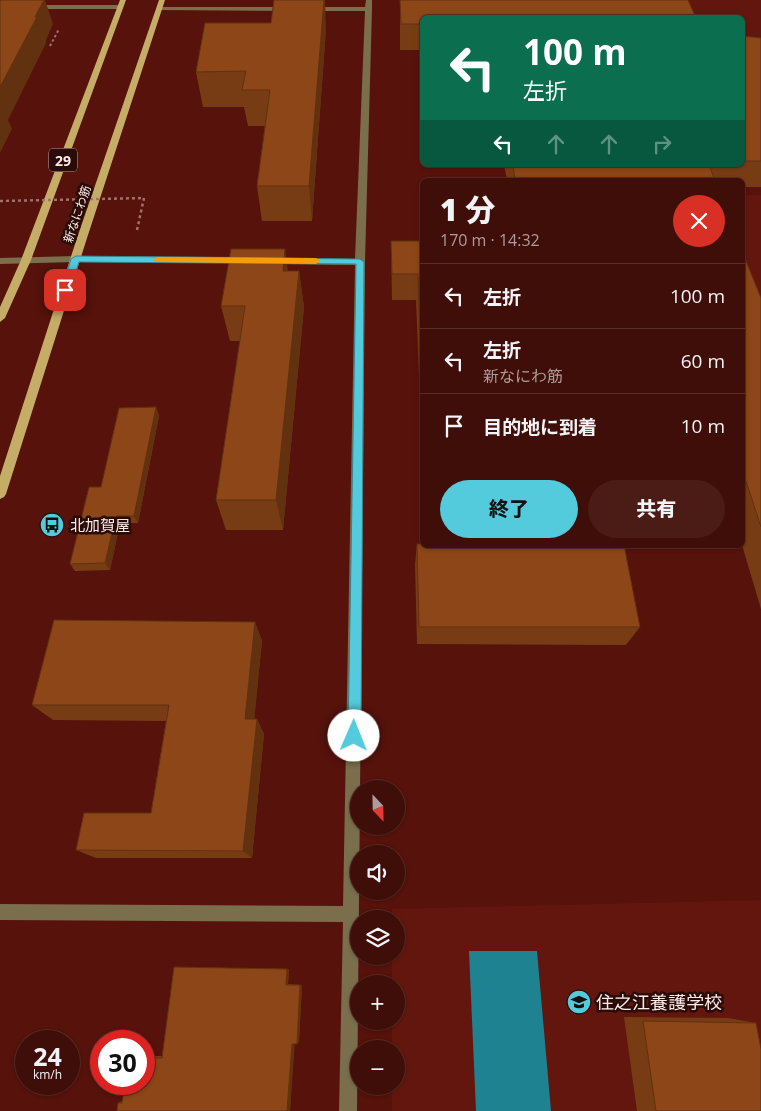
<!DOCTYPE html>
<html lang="ja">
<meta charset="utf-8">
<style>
body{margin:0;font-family:"Open Sans","Noto Sans JP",sans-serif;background:#4b1c16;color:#f1f3f6;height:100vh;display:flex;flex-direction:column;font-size:19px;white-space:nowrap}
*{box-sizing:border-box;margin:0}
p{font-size:16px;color:#ae9c9c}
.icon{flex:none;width:28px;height:28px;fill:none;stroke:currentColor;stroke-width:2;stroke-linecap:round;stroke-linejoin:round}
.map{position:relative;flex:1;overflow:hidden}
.drawer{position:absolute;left:420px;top:178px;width:325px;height:370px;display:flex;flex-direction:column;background:#400e08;border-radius:8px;box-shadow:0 1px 4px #0004,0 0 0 1px #592e29}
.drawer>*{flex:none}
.top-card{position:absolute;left:420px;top:15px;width:325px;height:152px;border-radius:8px;box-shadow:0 1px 4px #0004,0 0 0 1px #592e29;background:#0b6e4f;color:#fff;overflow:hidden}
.needle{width:32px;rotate:158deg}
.controls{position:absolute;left:350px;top:780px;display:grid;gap:10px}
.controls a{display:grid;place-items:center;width:55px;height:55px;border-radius:50%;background:#400e08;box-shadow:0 1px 4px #0004,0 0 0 1px #592e29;font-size:25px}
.speed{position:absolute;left:15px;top:1030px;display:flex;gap:10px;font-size:25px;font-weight:700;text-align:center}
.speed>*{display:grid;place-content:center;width:65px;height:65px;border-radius:50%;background:#400e08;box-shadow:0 1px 4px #0004,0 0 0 1px #592e29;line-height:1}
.speed small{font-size:12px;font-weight:400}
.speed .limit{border:8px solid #d22;background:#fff;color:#111}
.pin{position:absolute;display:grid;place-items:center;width:42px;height:42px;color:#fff;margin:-21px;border-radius:10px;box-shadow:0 2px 8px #0006}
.me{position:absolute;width:55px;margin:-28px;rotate:1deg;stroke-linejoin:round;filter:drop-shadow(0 0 4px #0008)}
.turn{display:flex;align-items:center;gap:18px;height:105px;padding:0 20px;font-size:22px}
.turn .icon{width:65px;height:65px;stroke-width:2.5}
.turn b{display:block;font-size:35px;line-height:42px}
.lanes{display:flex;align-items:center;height:48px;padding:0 20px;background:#0003;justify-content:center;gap:25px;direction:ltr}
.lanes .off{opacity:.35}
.round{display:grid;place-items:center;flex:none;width:52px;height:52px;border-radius:26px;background:#4b1c16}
.headline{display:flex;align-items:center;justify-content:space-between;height:85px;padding:0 20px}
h1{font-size:30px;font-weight:800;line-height:38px}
.cta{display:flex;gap:10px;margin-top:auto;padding:10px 20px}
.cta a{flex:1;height:58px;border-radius:30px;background:#54cadd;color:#111;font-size:20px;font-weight:800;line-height:58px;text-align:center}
.cta a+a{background:#4b1c16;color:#f1f3f6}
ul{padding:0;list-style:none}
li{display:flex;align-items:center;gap:15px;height:65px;padding:0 20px;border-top:1px solid #592e29}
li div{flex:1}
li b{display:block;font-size:19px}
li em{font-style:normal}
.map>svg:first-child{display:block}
</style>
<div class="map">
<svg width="761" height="1111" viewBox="0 0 761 1111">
<rect width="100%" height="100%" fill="#56120b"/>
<!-- built -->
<g fill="#62160e">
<polygon points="677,0 761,0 761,178 743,138 742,18 686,17"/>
<polygon points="742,195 761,195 761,324 743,273"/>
<polygon points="761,900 761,1111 392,1111 392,1086 396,1086 396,1049 392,1049 392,1021 396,1021 396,984 392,984 392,956 396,956 396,919 392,919 392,909"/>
</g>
<!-- water -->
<polygon fill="#1e8291" points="469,951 537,951 551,1111 476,1111"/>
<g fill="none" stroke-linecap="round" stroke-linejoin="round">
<!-- path-far1 -->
<polyline stroke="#a0726d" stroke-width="2" stroke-dasharray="2.5 2.5" stroke-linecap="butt" points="50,46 59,29"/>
<!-- path -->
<polyline stroke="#a0726d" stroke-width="2.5" stroke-dasharray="3 3" stroke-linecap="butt" points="137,230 144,198"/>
<!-- minor -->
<g fill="#7a6e4d" fill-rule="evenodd">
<polygon points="366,0 372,0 372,9 365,262 357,1111 339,1111 343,922 0,920 0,904 343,906 355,265 270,264 265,261 270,258 355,259 365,11 309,11 306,9 309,7 365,7"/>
<polygon points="0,5 120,5 123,7 120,9 0,9"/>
<polygon points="157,7 289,7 292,9 289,11 159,10 157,9"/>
<polygon points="76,256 245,257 250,260 245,263 76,262 0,264 0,258"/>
</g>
<!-- primary -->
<g fill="#c6ad67" fill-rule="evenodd">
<polygon points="120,0 126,0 31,260 5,318 0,322 0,307 21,260"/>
<polygon points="159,0 165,0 87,238 6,494 4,497 0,499 0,476 77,238"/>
</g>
<!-- path-bridge -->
<polyline stroke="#a0726d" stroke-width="2.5" stroke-dasharray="3 3" stroke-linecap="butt" points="0,201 144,198"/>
</g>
<!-- wall -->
<g fill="#783c14">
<polygon points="400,0 422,18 422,50 400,50"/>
<polygon points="326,29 312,221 262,221 257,186 265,126 248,126 244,107 203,107 196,72"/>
<polygon points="742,36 761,38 761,187 742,187 742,180 507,180 504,165 742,165"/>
<polygon points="391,241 422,241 422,452 416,300 392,300"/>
<polygon points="742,251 761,298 761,609 742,545"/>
<polygon points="288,271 299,271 304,307 283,530 226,530 216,500 240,341 230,341 221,306"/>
<polygon points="156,407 159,416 138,523 120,523 110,570 75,571 70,564 101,487"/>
<polygon points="417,544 640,627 626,645 417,644 415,564"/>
<polygon points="255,622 262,641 254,719 257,719 264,734 252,858 96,858 76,850 151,813 166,721 53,720 32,705"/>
<polygon points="174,967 289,969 288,984 302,985 299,1042 297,1044 294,1044 290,1111 117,1111 118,1103 122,1101 144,1084 144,1056 162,1056"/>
<polygon points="624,1017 728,1018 756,1023 761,1111 637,1111"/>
</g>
<!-- shaded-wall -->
<g fill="#623110">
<polygon points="44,0 45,0 53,24 46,40 46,43 8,120 12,129 0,153 0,87"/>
<polygon points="324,0 325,0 326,29 312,221 309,186"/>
<polygon points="285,249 290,285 283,271"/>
<polygon points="299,271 304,307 283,530 276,500"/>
<polygon points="156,407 159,416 138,523 134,516"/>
<polygon points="116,516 120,523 110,570 105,563"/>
<polygon points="255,622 262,641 253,733 245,719"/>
<polygon points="257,719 264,734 252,858 243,851"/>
<polygon points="287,969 289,969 288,984 286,985"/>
<polygon points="300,985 302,985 299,1042 297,1044"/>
<polygon points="295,1042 290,1111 287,1111 292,1044"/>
</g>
<!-- building -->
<g fill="#8c4617" stroke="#623110">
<polygon points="0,0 44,0 35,17 37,17 0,87"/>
<polygon points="274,0 324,0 309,186 257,186 270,90 242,90 246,71 196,72 205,23 271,23"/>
<polygon points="400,0 688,0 696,18 422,18 422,24 401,24"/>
<polygon points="742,36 761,38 761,161 742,161"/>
<polygon points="513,165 709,165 715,180 515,180"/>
<polygon points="391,241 422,241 422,387 418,274 392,274"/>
<polygon points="231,249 285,249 283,271 299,271 276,500 216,500 245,306 221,306"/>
<polygon points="742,251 761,298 761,527 742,469"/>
<polygon points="156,407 134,516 116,516 105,563 70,564 89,487 101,487 119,408"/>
<polygon points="417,544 422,544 422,545 624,545 640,627 419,627"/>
<polygon points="54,620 255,622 245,719 257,719 243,851 76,850 84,813 151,813 169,705 32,705"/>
<polygon points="174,967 287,969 286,985 300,985 297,1044 292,1044 287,1111 117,1111 118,1103 122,1103 125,1084 144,1084 144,1058 162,1058"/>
<polygon points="643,1021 756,1023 761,1049 761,1111 656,1111"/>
</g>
<!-- route -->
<polygon fill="#54cadd" stroke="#378390" points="76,256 360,259 364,262 361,736 359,741 354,743 350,741 348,736 356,264 79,262 70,290 65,293 62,292 61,290 71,259"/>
<!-- slow -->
<polygon fill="#f59e0b" points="157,257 316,258 320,261 316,264 154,262 153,260"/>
<!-- icons -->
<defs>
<g id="bus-disc" transform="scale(1.25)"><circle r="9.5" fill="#54cadd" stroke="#290c08"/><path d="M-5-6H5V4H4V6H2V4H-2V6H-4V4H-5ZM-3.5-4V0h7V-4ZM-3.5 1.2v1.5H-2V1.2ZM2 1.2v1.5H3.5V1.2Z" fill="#111"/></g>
<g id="school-disc" transform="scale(1.25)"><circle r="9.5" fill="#54cadd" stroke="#290c08"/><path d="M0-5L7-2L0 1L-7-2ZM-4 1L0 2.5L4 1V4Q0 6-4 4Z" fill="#111"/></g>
</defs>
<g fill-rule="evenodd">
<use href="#bus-disc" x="52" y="525"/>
<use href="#school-disc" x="579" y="1002"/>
</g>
<g text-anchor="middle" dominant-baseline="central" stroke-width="5" stroke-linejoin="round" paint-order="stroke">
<!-- far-street labels -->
<g font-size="12" fill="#fdebe8" stroke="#290c08">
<text transform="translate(77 214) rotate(-71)">新なにわ筋</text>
</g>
<!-- shield labels -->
<rect fill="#290c08" stroke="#bda8a5" stroke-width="1" x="49" y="148.5" width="28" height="23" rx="4"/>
<g font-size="14" font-weight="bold" fill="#fdebe8">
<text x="63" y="160">29</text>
</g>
<!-- poi labels -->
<g font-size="15" fill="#fdebe8" stroke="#290c08" text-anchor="start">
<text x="70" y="525">北加賀屋</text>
</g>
<!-- near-poi labels -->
<g font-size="18" fill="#fdebe8" stroke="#290c08" text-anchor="start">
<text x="596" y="1002">住之江養護学校</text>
</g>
</g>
</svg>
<div class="controls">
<a><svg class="needle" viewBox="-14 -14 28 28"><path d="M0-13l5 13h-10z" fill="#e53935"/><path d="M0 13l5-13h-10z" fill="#ae9c9c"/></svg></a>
<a><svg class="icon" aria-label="sound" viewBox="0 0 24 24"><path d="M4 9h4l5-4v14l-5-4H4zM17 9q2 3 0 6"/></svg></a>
<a><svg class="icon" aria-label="layers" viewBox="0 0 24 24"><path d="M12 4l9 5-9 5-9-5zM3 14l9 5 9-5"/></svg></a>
<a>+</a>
<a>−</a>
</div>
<div class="speed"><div>24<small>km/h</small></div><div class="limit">30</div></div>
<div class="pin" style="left:65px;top:290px;background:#d93025"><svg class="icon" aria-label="arrive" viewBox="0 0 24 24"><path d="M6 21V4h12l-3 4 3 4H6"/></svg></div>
<svg class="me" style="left:354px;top:736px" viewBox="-20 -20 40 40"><circle r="19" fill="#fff"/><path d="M0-13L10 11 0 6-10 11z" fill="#54cadd"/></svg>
<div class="top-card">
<div class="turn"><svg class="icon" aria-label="left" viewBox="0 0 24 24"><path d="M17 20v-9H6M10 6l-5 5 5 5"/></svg><div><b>100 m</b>左折</div></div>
<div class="lanes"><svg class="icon" aria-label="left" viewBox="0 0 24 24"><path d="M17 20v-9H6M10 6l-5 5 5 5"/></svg><svg class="icon off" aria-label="ahead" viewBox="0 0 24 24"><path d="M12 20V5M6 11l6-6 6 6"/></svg><svg class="icon off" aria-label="ahead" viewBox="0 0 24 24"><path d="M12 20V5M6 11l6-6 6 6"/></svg><svg class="icon off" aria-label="right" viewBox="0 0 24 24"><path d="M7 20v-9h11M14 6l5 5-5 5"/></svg></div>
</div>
<section class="drawer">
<div class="headline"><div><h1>1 分</h1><p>170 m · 14:32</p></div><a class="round" style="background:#d93025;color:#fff"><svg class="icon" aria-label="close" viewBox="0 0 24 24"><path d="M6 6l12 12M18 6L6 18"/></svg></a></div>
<ul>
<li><svg class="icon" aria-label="left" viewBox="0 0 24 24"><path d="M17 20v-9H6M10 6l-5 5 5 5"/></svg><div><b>左折</b></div><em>100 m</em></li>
<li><svg class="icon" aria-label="left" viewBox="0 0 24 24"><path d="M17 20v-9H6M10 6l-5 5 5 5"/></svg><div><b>左折</b><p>新なにわ筋</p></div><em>60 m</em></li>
<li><svg class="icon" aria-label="arrive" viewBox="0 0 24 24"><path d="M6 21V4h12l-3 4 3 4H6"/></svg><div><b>目的地に到着</b></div><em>10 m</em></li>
</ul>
<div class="cta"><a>終了</a><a>共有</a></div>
</section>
</div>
